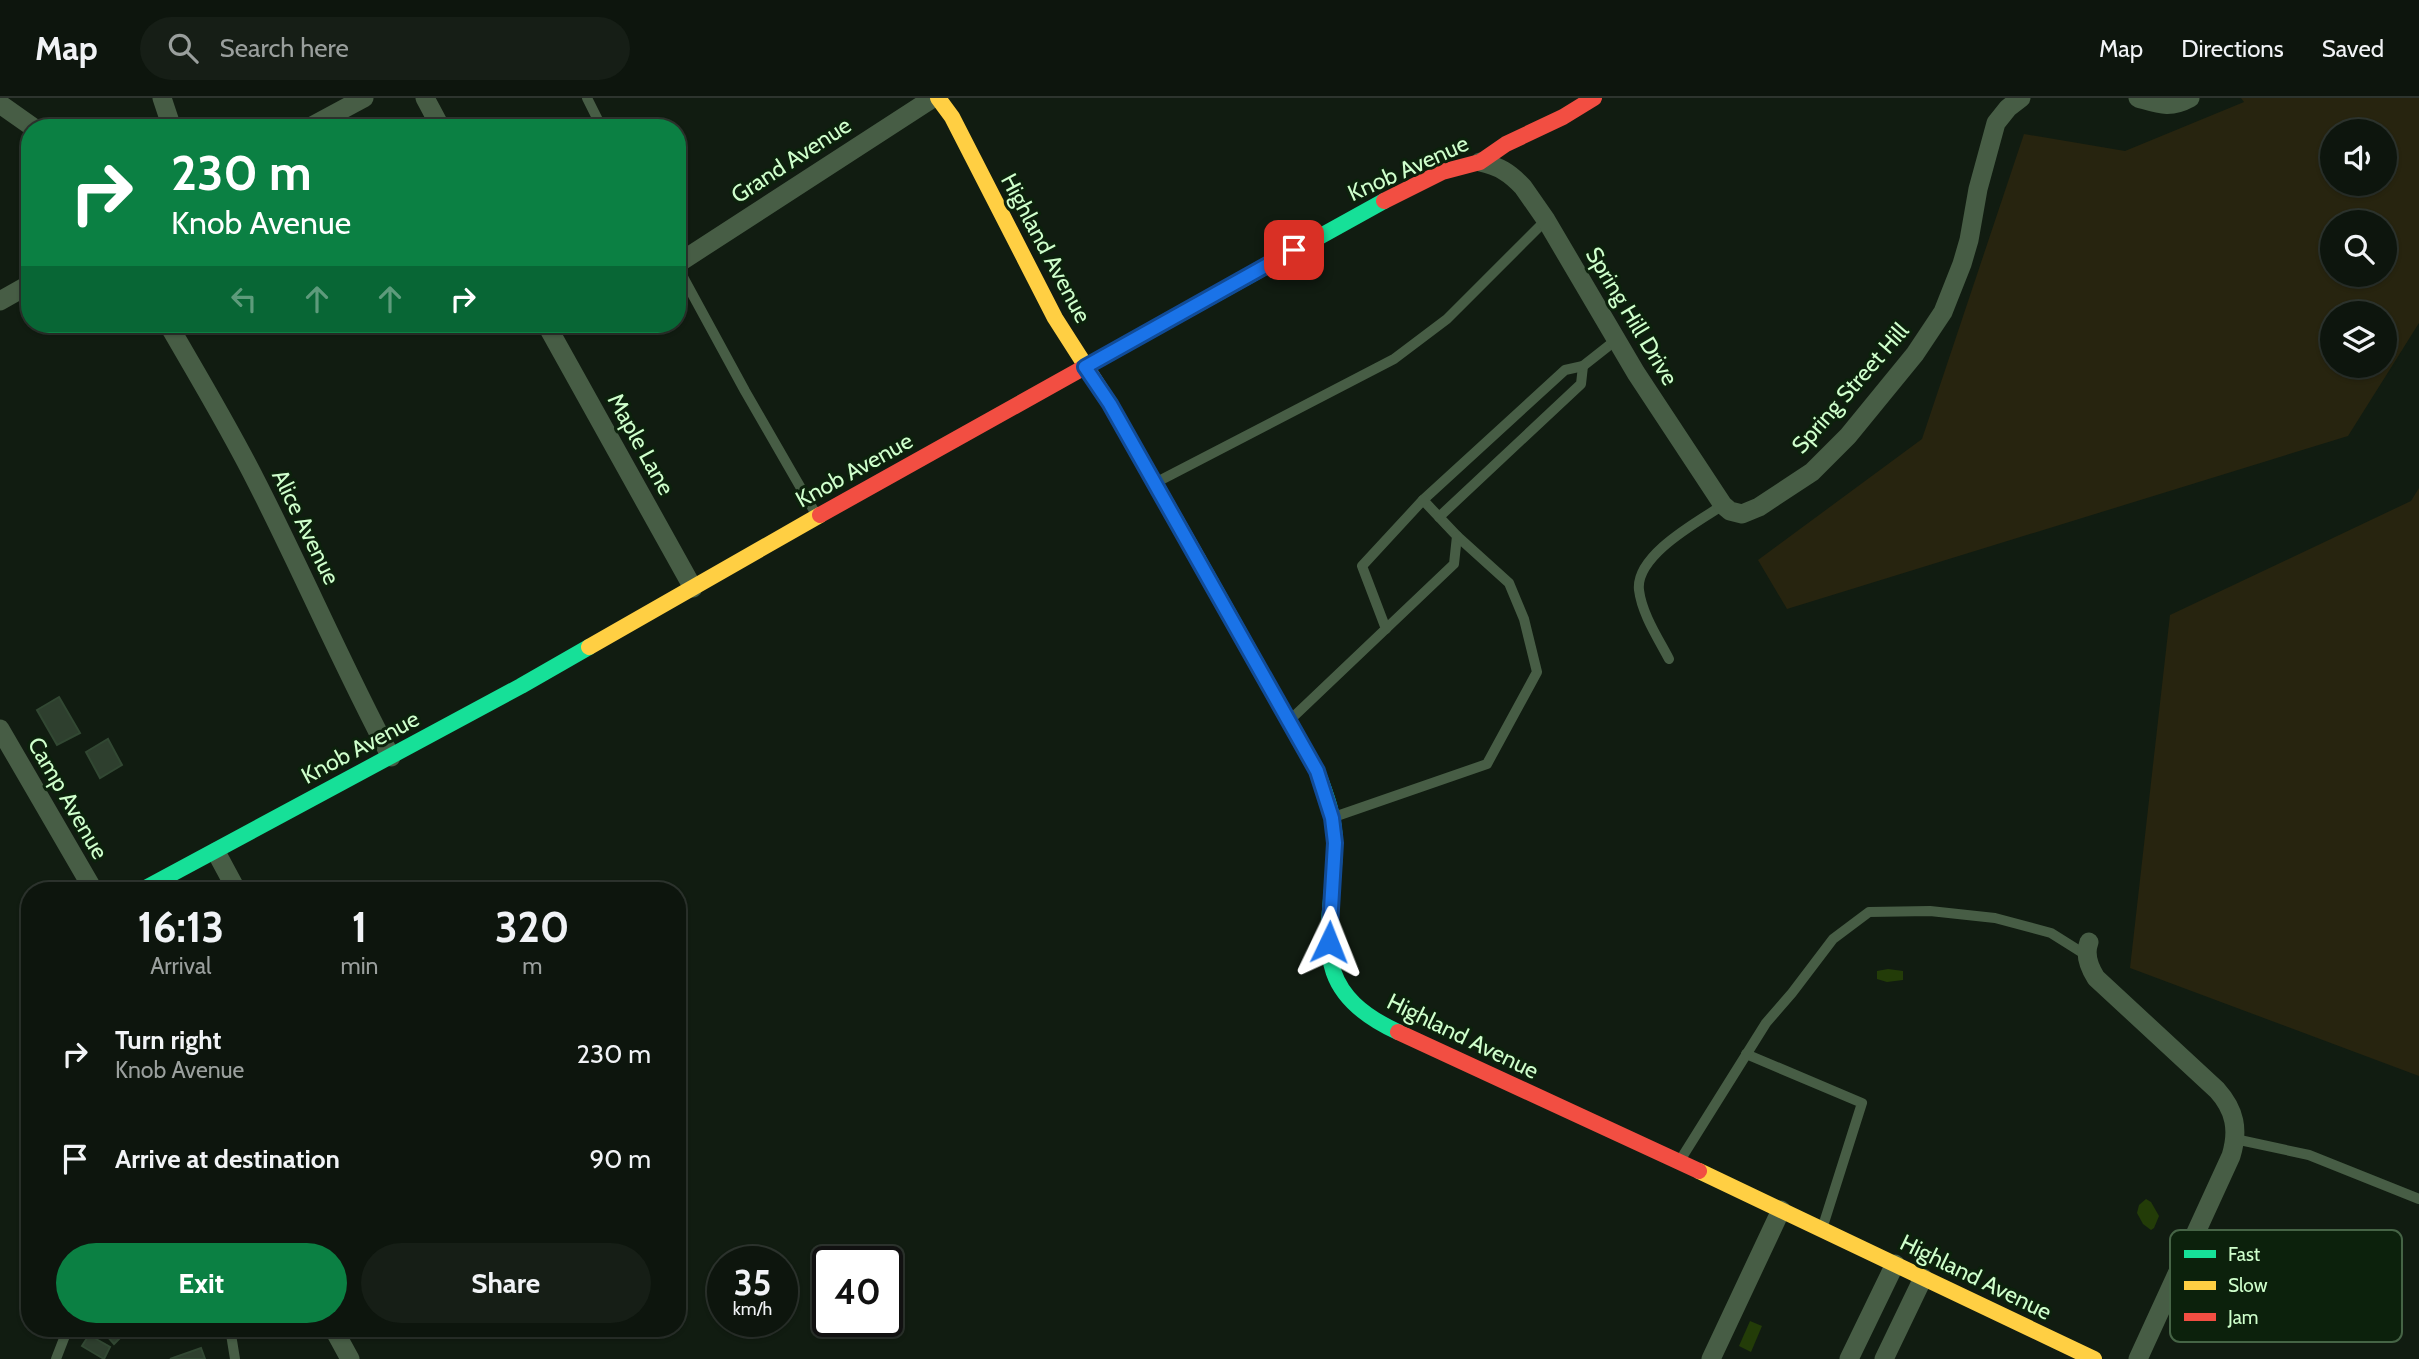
<!DOCTYPE html>
<style>
body{margin:0;font-family:Cabin,sans-serif;background:#161e16;color:#f1f3f6;height:100vh;display:flex;flex-direction:column;font-size:26px;white-space:nowrap}
*{box-sizing:border-box;margin:0}
p{font-size:23px;color:#9a9f9d}
.icon{flex:none;width:38px;height:38px;fill:none;stroke:currentColor;stroke-width:2;stroke-linecap:round;stroke-linejoin:round}
.map{position:relative;flex:1;overflow:hidden}
.drawer{position:absolute;left:21px;top:784px;width:665px;height:455px;display:flex;flex-direction:column;background:#0d150d;border-radius:28px;box-shadow:0 2px 5px #0004,0 0 0 2px #2d342e}
.drawer>*{flex:none}
.hud{position:absolute;left:21px;top:21px;width:665px;height:214px;border-radius:28px;box-shadow:0 2px 5px #0004,0 0 0 2px #2d342e;background:#0b8043;color:#fff;overflow:hidden}
.fabs{position:absolute;left:2320px;top:21px;display:grid;gap:14px}
.fabs a{display:grid;place-items:center;width:77px;height:77px;border-radius:50%;background:#0d150d;box-shadow:0 2px 5px #0004,0 0 0 2px #2d342e;font-size:35px}
.speed{position:absolute;left:707px;top:1148px;display:flex;gap:14px;font-size:35px;font-weight:700;text-align:center}
.speed>*{display:grid;place-content:center;width:91px;height:91px;border-radius:50%;background:#0d150d;box-shadow:0 2px 5px #0004,0 0 0 2px #2d342e;line-height:1}
.speed small{font-size:18px;font-weight:400}
.speed .limit{border:4px solid #111;border-radius:10px;background:#fff;color:#111}
.pin{position:absolute;display:grid;place-items:center;width:60px;height:60px;color:#fff;margin:-30px;border-radius:14px;box-shadow:0 4px 10px #0006}
.me{position:absolute;width:77px;margin:-38px;rotate:2deg;stroke-linejoin:round;filter:drop-shadow(0 0 5px #0008)}
.turn{display:flex;align-items:center;gap:24px;height:147px;padding:0 35px;font-size:32px}
.turn .icon{width:91px;height:91px;stroke-width:2.5}
.turn b{display:block;font-size:49px;line-height:60px}
.lanes{display:flex;align-items:center;height:66px;padding:0 35px;background:#0003;justify-content:center;gap:35px;direction:ltr}
.lanes .off{opacity:.35}
.eta{display:flex;justify-content:space-evenly;align-items:center;height:119px;text-align:center}
.eta b{font-size:42px;font-weight:700;line-height:49px}
.button{display:flex;gap:14px;margin-top:auto;padding:14px 35px}
.button a{flex:1;height:80px;border-radius:42px;background:#0b8043;color:#fff;font-size:28px;font-weight:700;line-height:80px;text-align:center}
.button a+a{background:#161e16;color:#f1f3f6}
ul{padding:0;list-style:none}
li{display:flex;align-items:center;gap:21px;height:105px;padding:0 35px}
li div{flex:1}
li b{display:block;font-size:26px}
li em{font-style:normal}
header{display:flex;align-items:center;gap:42px;box-sizing:border-box;height:98px;padding:0 35px;background:#0d150d;border-bottom:2px solid #2d342e}
header strong{font-size:33px}
nav{display:flex;gap:38px;margin-inline-start:auto;font-size:24px}
.search{width:490px;height:63px;background:#161e16;display:flex;align-items:center;gap:18px;box-sizing:border-box;padding:0 24px;border-radius:38px;color:#9a9f9d;font-size:26px}
.map>svg:first-child{display:block}
</style>
<header>
<strong>Map</strong>
<div class="search"><svg class="icon" aria-label="search" viewBox="0 0 24 24"><circle cx="10" cy="10" r="6"/><path d="M15 15l6 6"/></svg>Search here</div>
<nav><a>Map</a><a>Directions</a><a>Saved</a></nav>
</header>
<div class="map">
<svg width="2419" height="1261" viewBox="0 0 2419 1261">
<rect width="100%" height="100%" fill="#111c11"/>
<!-- green -->
<g fill="#27240f" fill-rule="evenodd">
<path d="M2241,0H2419V225L2348,338L1787,511L1758,462L1922,341L2024,36L2125,53L2244,4ZM2333,33H2385V86H2333ZM2333,124H2385V177H2333ZM2333,215H2385V268H2333Z"/>
<polygon points="2419,390 2419,978 2130,870 2170,517 2411,403"/>
</g>
<!-- water -->
<g fill="#233c08">
<polygon points="1888,871 1903,873 1903,882 1887,884 1877,881 1877,873"/>
<polygon points="2146,1101 2151,1104 2159,1118 2154,1130 2151,1132 2143,1126 2137,1115 2139,1107"/>
<polygon points="1750,1223 1762,1228 1751,1254 1739,1248"/>
</g>
<!-- building -->
<g fill="#2e3f2e" stroke="#324833" stroke-width="2">
<polygon points="59,599 80,635 57,647 37,612"/>
<polygon points="108,641 122,667 100,680 86,654"/>
<polygon points="100,1230 118,1230 124,1236 114,1246"/>
<polygon points="89,1237 110,1249 104,1261 82,1248"/>
<polygon points="201,1250 205,1261 170,1261"/>
</g>
<g fill="none" stroke-linecap="round" stroke-linejoin="round">
<!-- lane -->
<g stroke="#475d45" stroke-width="10">
<polyline points="587,0 602,30"/>
<polyline points="677,168 745,293 817,418"/>
<polyline points="1155,385 1394,261 1447,221 1546,122"/>
<polyline points="1439,419 1581,286 1583,268"/>
<polyline points="1386,531 1362,468 1423,402 1565,272 1583,268 1616,242"/>
<path d="M1669,561C1658,540 1642,516 1639,492C1635,457 1699,423 1723,407"/>
<polyline points="1290,622 1454,466 1457,438 1423,402"/>
<polyline points="1334,719 1487,666 1537,574 1524,521 1509,485 1457,438"/>
<polyline points="1746,956 1862,1005 1822,1131"/>
<polyline points="2235,1041 2309,1057 2419,1101"/>
<polyline points="1679,1064 1766,925 1792,895 1833,841 1869,814 1930,813 1995,820 2051,835 2086,857"/>
<polyline points="230,1230 235,1261"/>
<polyline points="56,1261 68,1230"/>
</g>
<!-- street -->
<g stroke="#475d45" stroke-width="19">
<polyline points="162,0 172,30"/>
<polyline points="425,0 441,30"/>
<path d="M2138,0C2159,6 2170,11 2190,0"/>
<polyline points="0,6 34,30"/>
<polyline points="308,30 364,0"/>
<path d="M1480,64C1499,68 1510,75 1523,89L1546,122L1636,275L1723,407L1730,413L1742,416L1759,409L1812,374L1848,338L1915,256L1943,214L1962,166L1969,142L1978,91L1996,25L2008,10L2021,0"/>
<polyline points="677,166 933,0"/>
<polyline points="0,203 30,186"/>
<path d="M168,226C198,278 230,331 257,385C303,475 343,569 391,659"/>
<polyline points="546,226 693,490"/>
<polyline points="0,631 94,793"/>
<polyline points="216,754 237,793"/>
<path d="M2089,844C2084,857 2089,869 2096,880L2217,992C2235,1012 2239,1032 2231,1058L2138,1261"/>
<polyline points="333,1230 350,1261"/>
<polyline points="1711,1261 1781,1112"/>
<polyline points="1849,1261 1895,1166"/>
<polyline points="1884,1261 1923,1180"/>
</g>
<!-- fast -->
<g stroke="#16e098" stroke-width="16">
<polyline points="1092,265 1384,103"/>
<path d="M1198,461L1317,673C1326,696 1335,720 1335,746C1334,831 1300,889 1398,934"/>
<polyline points="140,793 521,588 589,549"/>
</g>
<!-- slow -->
<g stroke="#ffcf43" stroke-width="16">
<polyline points="938,0 952,19 1055,220 1110,306 1198,461"/>
<polyline points="589,549 820,417"/>
<polyline points="1699,1073 2094,1261"/>
</g>
<!-- jam -->
<g stroke="#f24e42" stroke-width="16">
<polyline points="1384,103 1442,74 1480,64 1506,46 1563,19 1594,0"/>
<polyline points="820,417 1092,265"/>
<polyline points="1398,934 1699,1073"/>
</g>
</g>
<g fill="none" stroke-linecap="round" stroke-linejoin="round">
<!-- route casing -->
<g stroke="#114b97" stroke-width="18">
<polyline id="route" points="1294,152 1085,269 1110,306 1317,673 1332,720 1335,745 1329,844"/>
</g>
<!-- route -->
<use href="#route" stroke="#1a73e8" stroke-width="12"/>
</g>
<g text-anchor="middle" dominant-baseline="central" stroke-width="6" stroke-linejoin="round" paint-order="stroke">
<!-- street labels -->
<g font-size="23" fill="#cfffcc" stroke="#0c210c">
<text transform="translate(791 62) rotate(-33)">Grand Avenue</text>
<text transform="translate(1408 70) rotate(-24)">Knob Avenue</text>
<text transform="translate(1046 150) rotate(62)">Highland Avenue</text>
<text transform="translate(1632 218) rotate(59)">Spring Hill Drive</text>
<text transform="translate(1850 290) rotate(-49)">Spring Street Hill</text>
<text transform="translate(641 346) rotate(61)">Maple Lane</text>
<text transform="translate(854 372) rotate(-29)">Knob Avenue</text>
<text transform="translate(306 429) rotate(64)">Alice Avenue</text>
<text transform="translate(360 649) rotate(-28)">Knob Avenue</text>
<text transform="translate(68 700) rotate(60)">Camp Avenue</text>
<text transform="translate(1463 938) rotate(26)">Highland Avenue</text>
<text transform="translate(1976 1179) rotate(26)">Highland Avenue</text>
</g>
</g>
<!-- legend -->
<rect x="2170" y="1132" width="232" height="112" rx="10" fill="#0c210c" stroke="#466446" stroke-width="2"/>
<rect x="2184" y="1152" width="32" height="8" fill="#16e098"/>
<rect x="2184" y="1183" width="32" height="9" fill="#ffcf43"/>
<rect x="2184" y="1215" width="32" height="8" fill="#f24e42"/>
<g font-size="19" fill="#cfffcc">
<text x="2228" y="1163">Fast</text>
<text x="2228" y="1194">Slow</text>
<text x="2228" y="1226">Jam</text>
</g>
</svg>
<div class="fabs">
<a><svg class="icon" aria-label="sound" viewBox="0 0 24 24"><path d="M4 9h4l5-4v14l-5-4H4zM17 9q2 3 0 6"/></svg></a>
<a><svg class="icon" aria-label="search" viewBox="0 0 24 24"><circle cx="10" cy="10" r="6"/><path d="M15 15l6 6"/></svg></a>
<a><svg class="icon" aria-label="layers" viewBox="0 0 24 24"><path d="M12 4l9 5-9 5-9-5zM3 14l9 5 9-5"/></svg></a>
</div>
<div class="speed"><div>35<small>km/h</small></div><div class="limit">40</div></div>
<div class="pin" style="left:1294px;top:152px;background:#d93025"><svg class="icon" aria-label="arrive" viewBox="0 0 24 24"><path d="M6 21V4h12l-3 4 3 4H6"/></svg></div>
<svg class="me" style="left:1329px;top:844px" viewBox="-20 -20 40 40"><path d="M0-17L14 15 0 8-14 15z" fill="#1a73e8" stroke="#fff" stroke-width="4"/></svg>
<div class="hud">
<div class="turn"><svg class="icon" aria-label="right" viewBox="0 0 24 24"><path d="M7 20v-9h11M14 6l5 5-5 5"/></svg><div><b>230 m</b>Knob Avenue</div></div>
<div class="lanes"><svg class="icon off" aria-label="left" viewBox="0 0 24 24"><path d="M17 20v-9H6M10 6l-5 5 5 5"/></svg><svg class="icon off" aria-label="ahead" viewBox="0 0 24 24"><path d="M12 20V5M6 11l6-6 6 6"/></svg><svg class="icon off" aria-label="ahead" viewBox="0 0 24 24"><path d="M12 20V5M6 11l6-6 6 6"/></svg><svg class="icon" aria-label="right" viewBox="0 0 24 24"><path d="M7 20v-9h11M14 6l5 5-5 5"/></svg></div>
</div>
<section class="drawer">
<div class="eta">
<div><b>16:13</b><p>Arrival</p></div>
<div><b>1</b><p>min</p></div>
<div><b>320</b><p>m</p></div>
</div>
<ul>
<li><svg class="icon" aria-label="right" viewBox="0 0 24 24"><path d="M7 20v-9h11M14 6l5 5-5 5"/></svg><div><b>Turn right</b><p>Knob Avenue</p></div><em>230 m</em></li>
<li><svg class="icon" aria-label="arrive" viewBox="0 0 24 24"><path d="M6 21V4h12l-3 4 3 4H6"/></svg><div><b>Arrive at destination</b></div><em>90 m</em></li>
</ul>
<div class="button"><a>Exit</a><a>Share</a></div>
</section>
</div>
